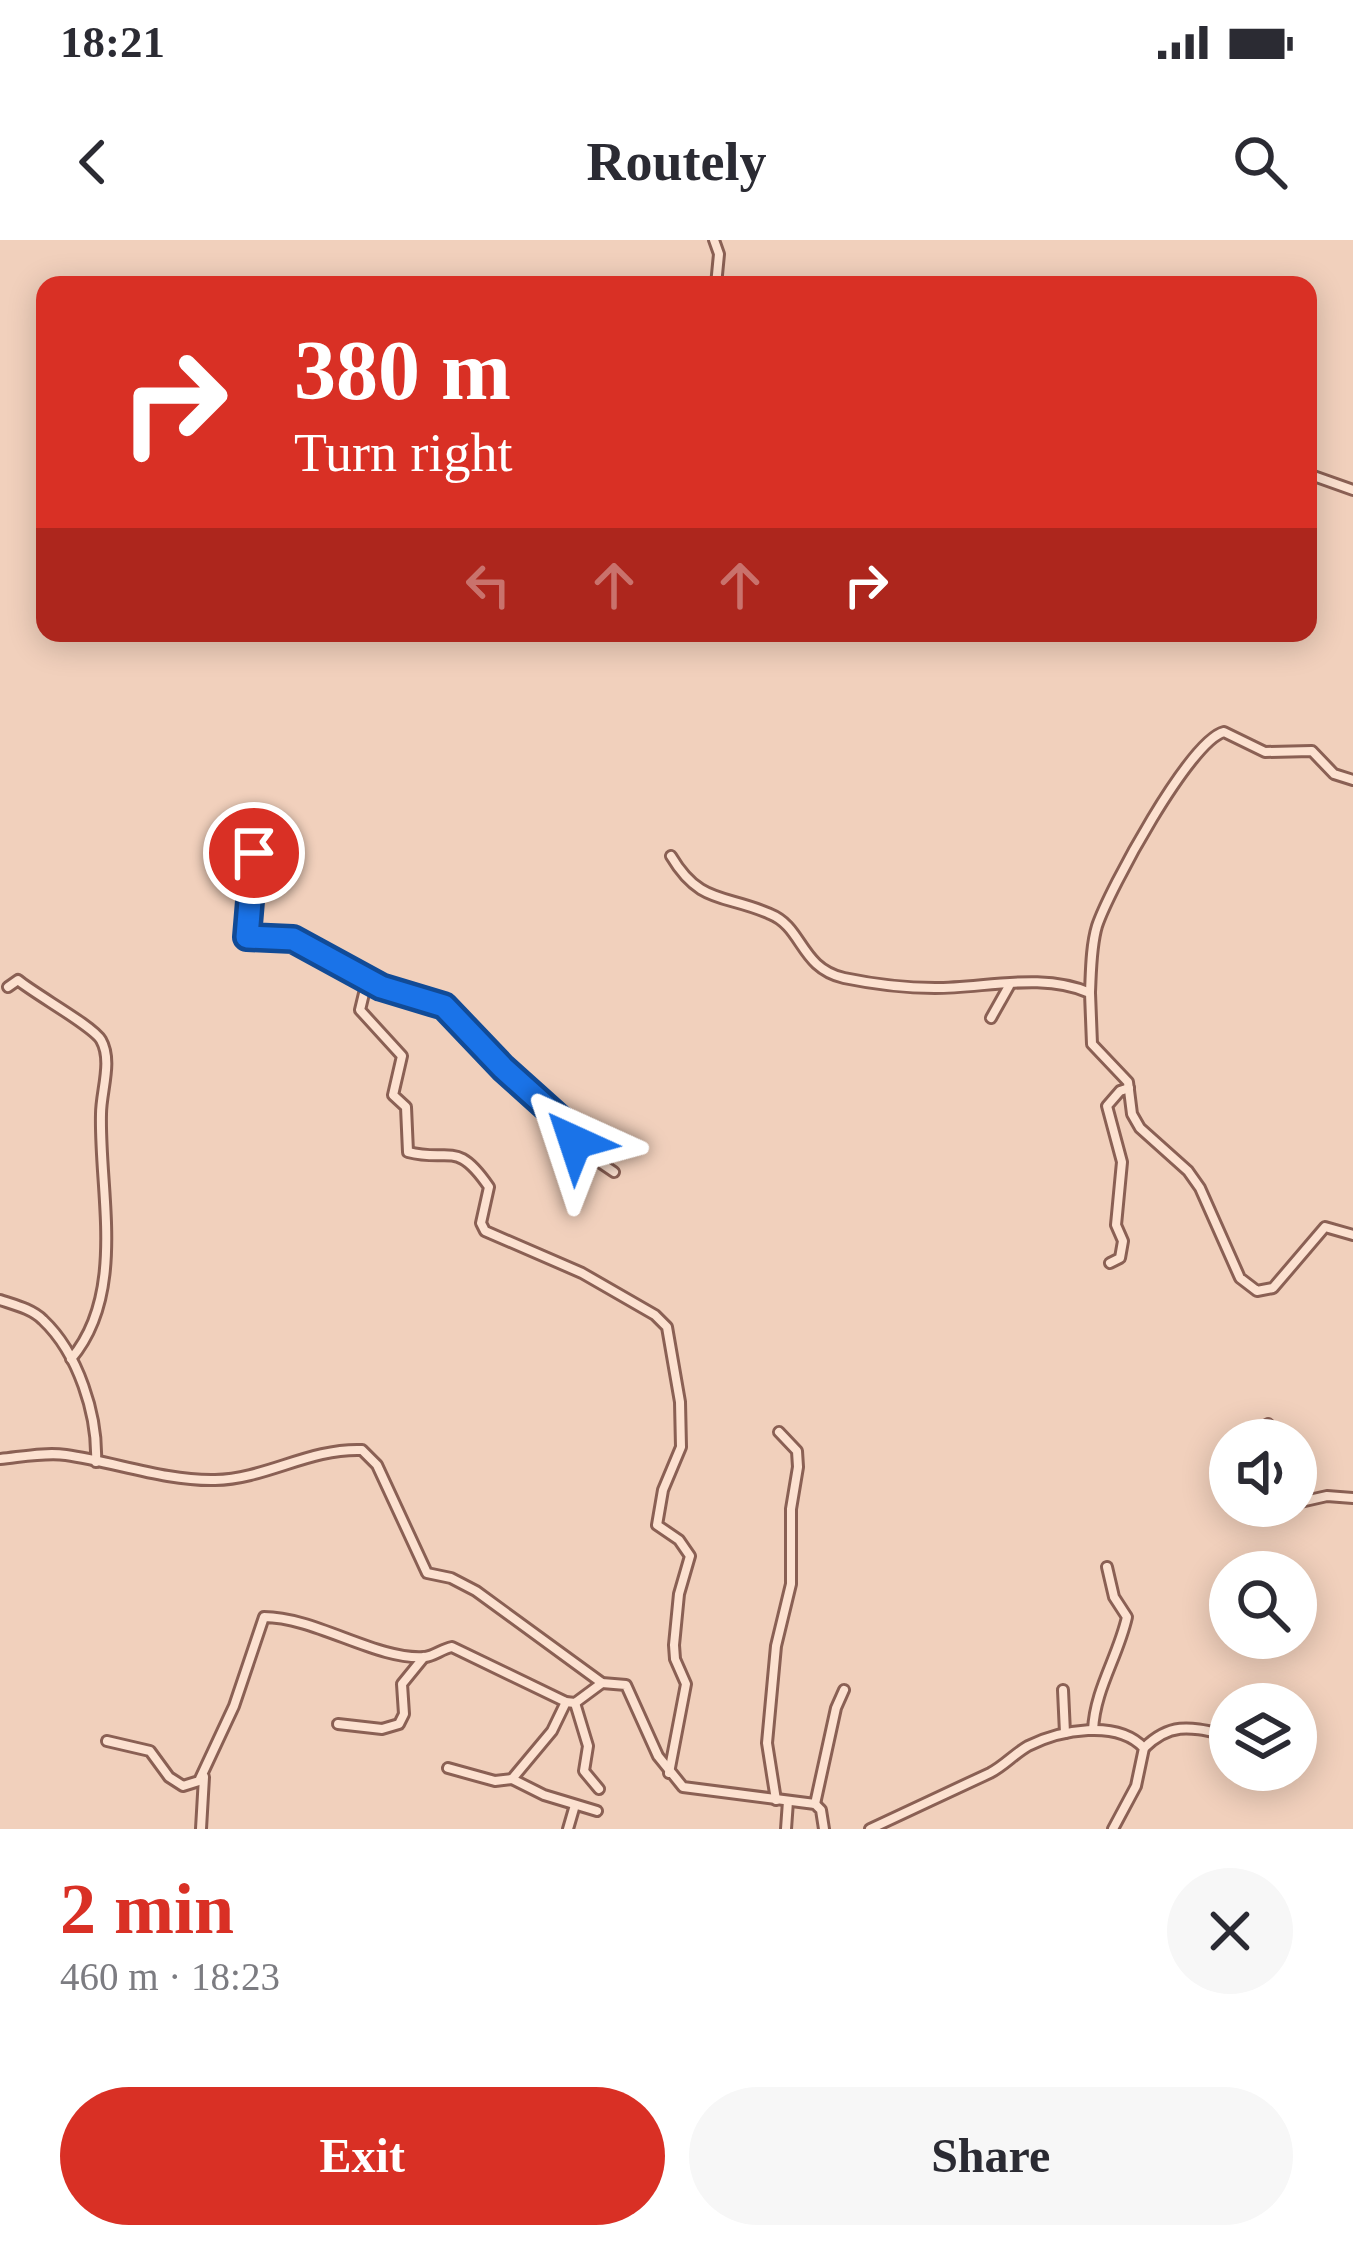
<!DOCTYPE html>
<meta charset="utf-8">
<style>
body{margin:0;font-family:"Times New Roman",serif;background:#f7f7f7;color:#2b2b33;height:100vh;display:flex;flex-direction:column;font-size:45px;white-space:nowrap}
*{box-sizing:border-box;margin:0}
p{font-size:39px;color:#7c7c81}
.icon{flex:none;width:66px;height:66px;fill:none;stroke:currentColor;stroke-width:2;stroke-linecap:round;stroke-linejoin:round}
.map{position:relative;height:1589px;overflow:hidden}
.drawer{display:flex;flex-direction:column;background:#fff;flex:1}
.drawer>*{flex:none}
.hud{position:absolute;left:36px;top:36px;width:1281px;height:366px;border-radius:24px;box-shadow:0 6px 30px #0003;background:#d93025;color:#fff;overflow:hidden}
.controls{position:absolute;left:1209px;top:1179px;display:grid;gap:24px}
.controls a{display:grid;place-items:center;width:108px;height:108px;border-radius:50%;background:#fff;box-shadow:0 6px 30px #0003;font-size:60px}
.pin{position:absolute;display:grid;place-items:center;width:102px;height:102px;color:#fff;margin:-51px;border:6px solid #fff;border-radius:50%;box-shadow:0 3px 12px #0007}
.me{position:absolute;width:132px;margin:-66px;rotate:318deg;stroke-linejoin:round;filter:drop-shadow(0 0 9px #0008)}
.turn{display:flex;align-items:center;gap:42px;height:252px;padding:0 60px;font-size:54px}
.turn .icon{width:156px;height:156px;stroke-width:2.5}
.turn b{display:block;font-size:84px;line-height:102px}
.lanes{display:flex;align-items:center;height:114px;padding:0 60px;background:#0003;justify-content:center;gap:60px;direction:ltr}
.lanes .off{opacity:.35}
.round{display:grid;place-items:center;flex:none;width:126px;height:126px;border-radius:63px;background:#f7f7f7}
.overview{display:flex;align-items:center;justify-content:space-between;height:204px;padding:0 60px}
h1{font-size:72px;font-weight:800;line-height:90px;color:#d93025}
.action{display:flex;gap:24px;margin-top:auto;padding:24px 60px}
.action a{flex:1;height:138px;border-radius:72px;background:#d93025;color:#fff;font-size:48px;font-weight:800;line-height:138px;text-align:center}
.action a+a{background:#f7f7f7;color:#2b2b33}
.status{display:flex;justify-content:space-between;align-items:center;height:84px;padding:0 60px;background:#fff;direction:ltr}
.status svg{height:33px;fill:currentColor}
header{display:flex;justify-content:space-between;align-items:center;height:156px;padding:0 60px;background:#fff;font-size:54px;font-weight:800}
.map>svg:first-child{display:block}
</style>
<div class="status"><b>18:21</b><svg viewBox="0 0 49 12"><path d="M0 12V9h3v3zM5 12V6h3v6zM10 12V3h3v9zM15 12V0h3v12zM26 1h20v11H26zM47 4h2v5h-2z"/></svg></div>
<header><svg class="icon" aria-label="back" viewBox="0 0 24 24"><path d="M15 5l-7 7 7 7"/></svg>Routely<svg class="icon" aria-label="search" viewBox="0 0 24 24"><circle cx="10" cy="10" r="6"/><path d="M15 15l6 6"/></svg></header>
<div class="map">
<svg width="1353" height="1589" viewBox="0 0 1353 1589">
<rect width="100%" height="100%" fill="#f1d0bc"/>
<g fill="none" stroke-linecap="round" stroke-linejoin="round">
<!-- minor casing -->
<g stroke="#8a6054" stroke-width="14">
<g id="minor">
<polyline points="714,0 719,14 716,45"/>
<polyline points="1308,234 1353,250"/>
<polyline points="254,613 246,681 249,699 293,699 381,747 444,767 503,828 562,881 583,911 614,932"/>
<path d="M671,616C700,665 725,654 770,674C803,687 800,728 844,738C873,744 905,748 935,748C985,748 1043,732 1090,753L1092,804L1128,842L1132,874L1140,888L1188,931L1200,948L1240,1038L1257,1051L1273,1048L1325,987L1353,995"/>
<path d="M367,741L360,770L402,816L393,855L406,867L408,912C451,923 456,899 489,947L481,983L485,991L582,1033L655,1075L667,1087L680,1162L681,1207L663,1250L657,1285L679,1300L690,1316L679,1354L674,1405L675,1419L686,1444L669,1533"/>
<path d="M8,747L18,740C36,755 93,786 101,800C113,821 101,851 101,874C99,952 127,1053 71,1119"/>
<path d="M1090,752C1091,731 1091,706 1097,686C1109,650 1190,500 1224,492L1265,512L1312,511L1334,534L1353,540"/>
<polyline points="991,778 1009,746"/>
<polyline points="1110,1023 1120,1018 1123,1001 1116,985 1122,922 1107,866 1120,851 1129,848"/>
<path d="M0,1060C15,1065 32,1069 43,1080C78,1113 98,1175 96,1222"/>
<polyline points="1268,1184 1272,1200"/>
<path d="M0,1219C21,1217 45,1212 66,1215C115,1222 165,1241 215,1240C266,1239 309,1208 362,1210L377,1225L427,1333L451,1338L476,1351L602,1443L626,1445L658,1516L683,1547L815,1564L821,1570L824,1589"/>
<polyline points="1296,1263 1327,1256 1353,1258"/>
<polyline points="1063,1450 1065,1493"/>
<polyline points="575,1463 588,1506 584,1531 599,1549"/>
<polyline points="338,1484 382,1489 399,1484 404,1474 402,1444 424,1417"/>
<path d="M1093,1490C1095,1449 1118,1417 1127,1377L1114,1357L1107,1327"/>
<path d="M107,1501L150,1511L169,1537L183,1546L199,1541L234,1466L264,1377C315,1377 378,1421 425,1417C434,1416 442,1409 452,1407L566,1462L575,1463L602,1443"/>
<path d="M1144,1508C1170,1482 1190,1487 1223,1494"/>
<polyline points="448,1528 495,1541 512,1539 552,1491 566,1462"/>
<polyline points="512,1539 544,1555 597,1571"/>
<polyline points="776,1560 767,1503 776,1406 791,1344 791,1269 798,1227 797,1211 779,1192"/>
<polyline points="815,1564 836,1468 844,1450"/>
<polyline points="201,1589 204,1537"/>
<polyline points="568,1589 575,1565"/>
<polyline points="786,1589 788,1561"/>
<path d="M870,1589C910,1570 950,1552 990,1533C1004,1526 1014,1514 1028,1506C1060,1490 1117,1479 1144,1508L1136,1546L1113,1589"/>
</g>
</g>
<!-- minor -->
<use href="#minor" stroke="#fce1d0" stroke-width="8"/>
</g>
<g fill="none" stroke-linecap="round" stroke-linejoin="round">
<!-- route casing -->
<g stroke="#114b97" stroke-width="30">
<polyline id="route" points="254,613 247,697 293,699 381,747 444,766 503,828 562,881 575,902"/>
</g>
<!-- route -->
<use href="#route" stroke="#1a73e8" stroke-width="21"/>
</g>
</svg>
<div class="controls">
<a><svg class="icon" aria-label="sound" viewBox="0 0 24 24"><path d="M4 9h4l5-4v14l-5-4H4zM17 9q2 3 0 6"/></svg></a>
<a><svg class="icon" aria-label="search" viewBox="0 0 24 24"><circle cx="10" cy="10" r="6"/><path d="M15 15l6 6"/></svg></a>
<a><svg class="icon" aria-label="layers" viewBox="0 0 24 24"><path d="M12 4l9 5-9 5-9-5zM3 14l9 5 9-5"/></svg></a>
</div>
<div class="pin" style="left:254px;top:613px;background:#d93025"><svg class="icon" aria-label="arrive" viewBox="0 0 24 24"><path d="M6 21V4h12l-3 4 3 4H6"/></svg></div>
<svg class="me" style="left:575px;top:902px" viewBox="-20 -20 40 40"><path d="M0-17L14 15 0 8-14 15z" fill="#1a73e8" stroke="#fff" stroke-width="4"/></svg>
<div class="hud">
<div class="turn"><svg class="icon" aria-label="right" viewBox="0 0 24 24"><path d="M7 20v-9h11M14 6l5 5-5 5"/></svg><div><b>380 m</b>Turn right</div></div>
<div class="lanes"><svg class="icon off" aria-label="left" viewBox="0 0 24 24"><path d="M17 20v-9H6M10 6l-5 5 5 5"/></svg><svg class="icon off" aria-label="ahead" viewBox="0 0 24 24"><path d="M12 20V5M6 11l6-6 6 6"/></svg><svg class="icon off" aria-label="ahead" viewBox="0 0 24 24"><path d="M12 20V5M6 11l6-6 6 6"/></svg><svg class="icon" aria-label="right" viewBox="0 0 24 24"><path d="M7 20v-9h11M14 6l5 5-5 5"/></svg></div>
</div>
</div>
<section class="drawer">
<div class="overview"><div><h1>2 min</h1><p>460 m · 18:23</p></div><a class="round"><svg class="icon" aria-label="close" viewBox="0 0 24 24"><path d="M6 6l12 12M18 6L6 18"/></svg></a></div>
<div class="action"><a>Exit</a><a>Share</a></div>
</section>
